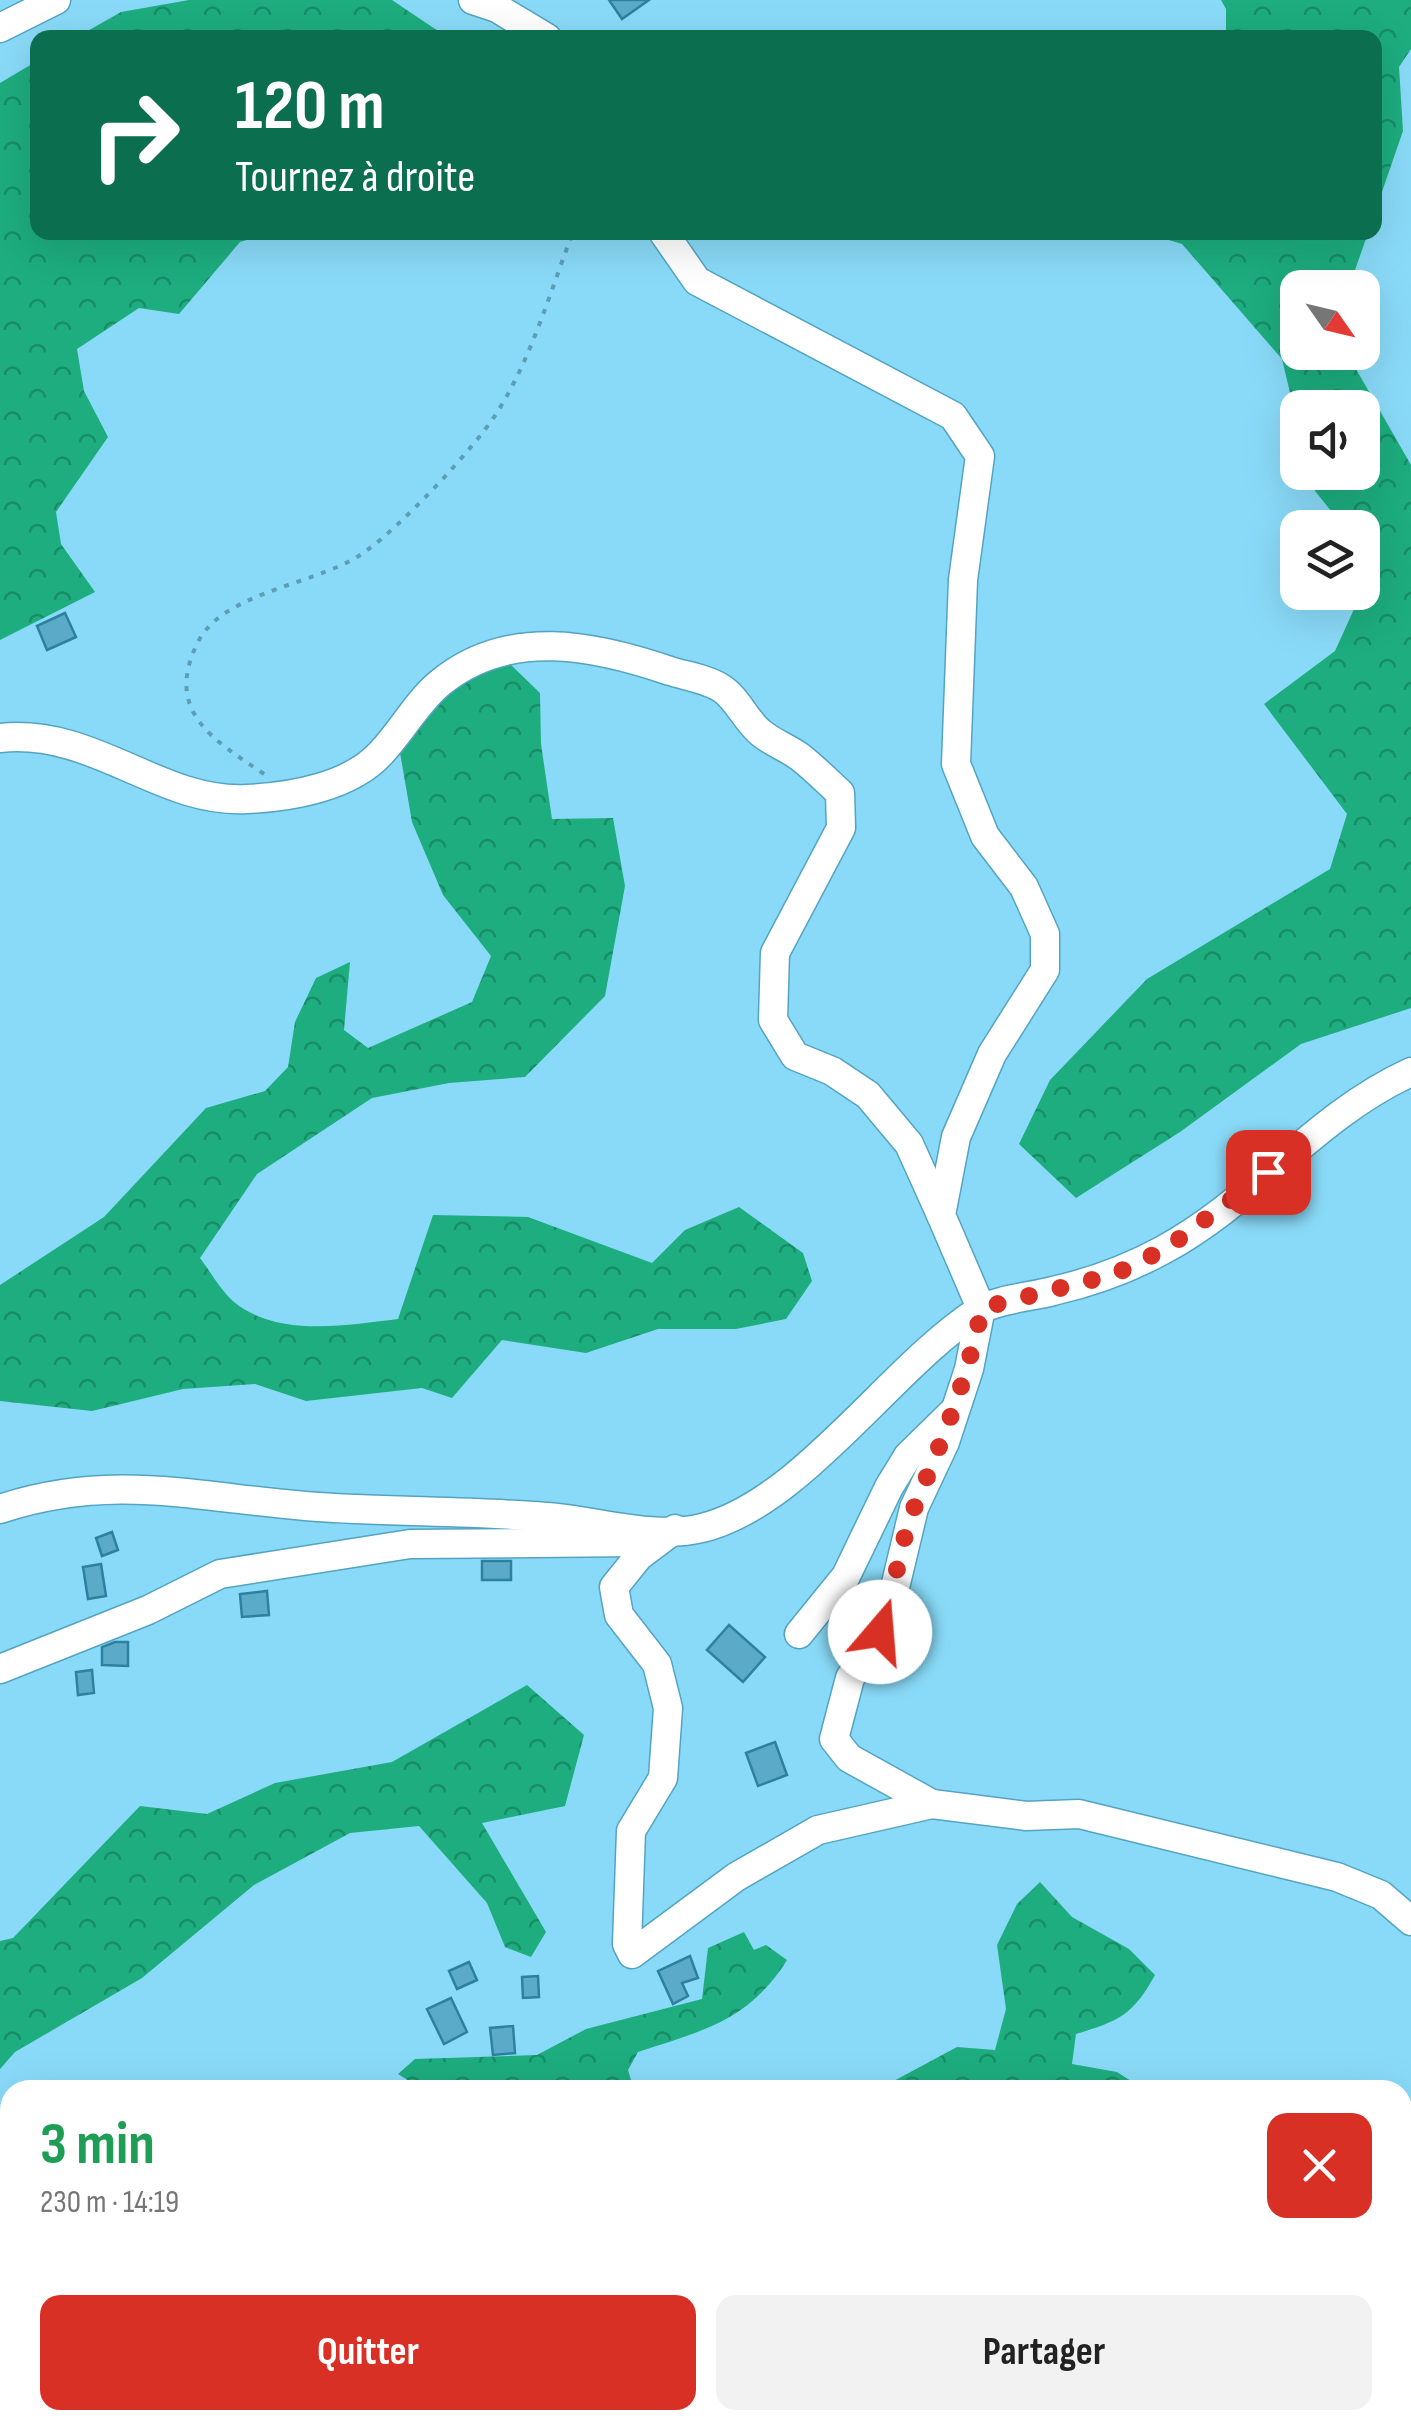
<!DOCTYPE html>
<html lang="fr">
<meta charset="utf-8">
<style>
body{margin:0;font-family:"Sofia Sans Condensed",sans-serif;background:#f2f2f2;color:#222;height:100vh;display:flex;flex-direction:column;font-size:38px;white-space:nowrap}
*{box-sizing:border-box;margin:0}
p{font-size:32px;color:#767676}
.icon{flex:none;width:55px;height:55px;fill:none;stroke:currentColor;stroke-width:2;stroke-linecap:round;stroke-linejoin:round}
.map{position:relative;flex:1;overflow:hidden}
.drawer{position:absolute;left:0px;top:2080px;width:1412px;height:350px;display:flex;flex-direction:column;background:#fff;border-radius:30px 30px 0 0;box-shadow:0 10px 40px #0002}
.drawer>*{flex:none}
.banner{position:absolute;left:30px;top:30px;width:1352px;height:210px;border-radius:20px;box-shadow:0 10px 40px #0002;background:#0b6e4f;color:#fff;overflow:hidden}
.needle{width:65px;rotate:124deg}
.tools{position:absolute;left:1280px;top:270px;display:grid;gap:20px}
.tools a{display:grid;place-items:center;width:100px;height:100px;border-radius:20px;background:#fff;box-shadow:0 10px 40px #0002;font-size:50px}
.pin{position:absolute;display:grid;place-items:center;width:85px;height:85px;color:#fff;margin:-42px;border-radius:20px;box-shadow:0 5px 15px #0006}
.me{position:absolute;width:110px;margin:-55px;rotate:18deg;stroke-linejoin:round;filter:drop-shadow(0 0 8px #0008)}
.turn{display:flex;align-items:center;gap:35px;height:210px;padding:0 40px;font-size:45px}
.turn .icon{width:130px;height:130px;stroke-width:2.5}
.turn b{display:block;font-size:70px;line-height:85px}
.round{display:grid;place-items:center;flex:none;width:105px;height:105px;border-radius:20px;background:#f2f2f2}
.overview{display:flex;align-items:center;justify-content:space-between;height:170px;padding:0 40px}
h1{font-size:60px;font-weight:700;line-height:75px;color:#1e9e55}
.action{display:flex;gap:20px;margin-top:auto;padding:20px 40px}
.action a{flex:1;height:115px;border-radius:20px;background:#d93025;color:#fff;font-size:40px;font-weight:700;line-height:115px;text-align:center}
.action a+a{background:#f2f2f2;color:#222}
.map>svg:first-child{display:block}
</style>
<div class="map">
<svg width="1411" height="2430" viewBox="0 0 1411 2430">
<defs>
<pattern id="forest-crowns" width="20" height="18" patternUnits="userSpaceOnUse" patternTransform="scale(2.5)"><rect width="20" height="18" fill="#1dad7e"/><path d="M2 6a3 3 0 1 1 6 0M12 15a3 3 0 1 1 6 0" fill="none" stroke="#188d68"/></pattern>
</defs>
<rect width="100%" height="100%" fill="#89daf8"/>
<!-- forest -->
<g fill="url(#forest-crowns)">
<polygon points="189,0 392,0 447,37 77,37 121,12"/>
<polygon points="1221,0 1411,0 1411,49 1399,67 1403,131 1375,212 1375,38 1226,37 1226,9"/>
<polygon points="37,61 38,232 271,233 240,242 179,314 139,308 77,349 84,391 108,437 56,512 61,544 95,592 0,640 0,83"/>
<polygon points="1145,233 1368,233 1349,287 1298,288 1298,352 1354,353 1356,369 1411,465 1411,1008 1301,1044 1180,1132 1076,1198 1019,1144 1050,1080 1147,979 1330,869 1347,814 1264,704 1335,651 1374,565 1363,550 1362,528 1344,527 1315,491 1310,473 1362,472 1362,408 1298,408 1297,422 1282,359 1182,244"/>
<path d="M509,663L540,693L541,744L552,819L613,818L625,886L605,996L525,1077L449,1083L372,1098L257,1174L200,1258C210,1271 221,1291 234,1302C278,1338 347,1325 398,1319L433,1215L528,1217L652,1263L685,1230L739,1207L803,1253L812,1281L786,1319L736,1329H658L586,1353L502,1340L452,1398L422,1388L306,1401L255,1384L183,1389L92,1411L0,1401V1285L104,1217L206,1108L265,1091L288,1067L295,1022L316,978L350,962L344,1030L368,1048L472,1002L491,956L443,895L412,822L398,741L451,680Z"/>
<polygon points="527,1685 584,1735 565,1806 482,1823 546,1932 531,1957 505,1947 487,1903 419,1826 350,1833 254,1885 142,1978 15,2052 0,2069 0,1941 13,1938 140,1806 207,1814 275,1783 392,1762"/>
<path d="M1040,1882L1072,1917L1129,1949L1155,1975C1133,2015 1119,2021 1076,2034L1072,2064L1117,2072L1145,2090H877L957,2047L995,2050L1006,2009L997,1945L1017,1904Z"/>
<path d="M744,1932L754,1950L766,1945L787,1960C749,2021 702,2031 638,2052L628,2070L634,2090H423L398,2074L415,2059L537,2055L586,2029L702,1999L708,1948Z"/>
<polygon points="407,2420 488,2420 474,2424 472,2430 399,2430"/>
</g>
<!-- building -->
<g fill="#5babc8" stroke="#2e819e" stroke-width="2.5">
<polygon points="609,0 649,0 622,19"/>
<polygon points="65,613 76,637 47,650 37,626"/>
<polygon points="112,1532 118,1550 102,1556 96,1538"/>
<rect x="482" y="1561" width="29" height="19"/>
<polygon points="101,1564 106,1596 88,1599 83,1567"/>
<polygon points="267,1591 269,1615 242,1617 240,1594"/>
<polygon points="729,1625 765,1657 743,1682 707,1650"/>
<polygon points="115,1642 128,1642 128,1666 102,1665 102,1647"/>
<polygon points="92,1670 94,1693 78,1695 76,1672"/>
<polygon points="775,1742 787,1775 758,1786 746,1753"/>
<polygon points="690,1956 698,1978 682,1983 688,1996 673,2004 658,1971"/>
<polygon points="469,1962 477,1980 457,1989 449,1971"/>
<polygon points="538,1976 539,1997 523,1998 522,1977"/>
<polygon points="451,1998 467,2032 444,2044 427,2009"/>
<polygon points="513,2026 515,2053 493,2055 490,2028"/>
</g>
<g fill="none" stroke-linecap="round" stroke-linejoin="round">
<!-- minor casing -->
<g stroke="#54a4c1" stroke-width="31">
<g id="minor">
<polyline points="473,0 497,8 547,38"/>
<polyline points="0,28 56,0"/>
<polyline points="663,232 697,281 953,416 980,456 963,580 956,764 985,836 1024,887 1045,934 1045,970 992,1054 956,1137 941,1215 981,1308 969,1369 945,1442 914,1508 892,1600 881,1632 850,1678 834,1739 849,1758 932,1804"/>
<path d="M0,738C95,728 160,804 247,799C291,797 350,787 381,753C402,731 416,703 440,683C508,627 594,645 670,671C686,676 707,679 721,688C737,698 746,721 761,733C773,743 788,748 800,757C814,768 827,781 840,793L841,828L775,953L773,1020L795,1056L832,1071L868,1095L909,1144L941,1215"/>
<path d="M0,1509C115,1471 203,1499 318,1507C394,1512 470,1511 546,1517C595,1520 654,1540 702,1528C801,1504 892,1366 978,1311C998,1299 1031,1297 1053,1291C1093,1282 1128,1269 1163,1250C1254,1201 1316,1115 1411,1072"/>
<polyline points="675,1529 639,1556 614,1587 619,1615 657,1664 668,1708 663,1778 631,1831 627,1944 632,1954 736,1877 818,1830 932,1804 1026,1816 1079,1814 1337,1877 1381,1895 1411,1921"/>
<polyline points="799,1634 846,1576 889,1487 908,1456 954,1411"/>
<polyline points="0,1669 148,1610 220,1574 410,1544 639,1542"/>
</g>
</g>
<!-- path -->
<path stroke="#5d9db5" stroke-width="4" stroke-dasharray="5 8" stroke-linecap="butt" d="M264,774C214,740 164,712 197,644C222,590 321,585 366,551C402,525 472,451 496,414C531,360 550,292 573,232"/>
<!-- minor -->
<use href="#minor" stroke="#fff" stroke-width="28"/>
</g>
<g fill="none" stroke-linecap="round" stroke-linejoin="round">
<!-- route -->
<path stroke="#d93025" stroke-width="18" stroke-dasharray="0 32.4" d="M880,1632C895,1592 899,1545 915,1506C944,1436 966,1383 982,1308L1115,1274L1167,1248L1268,1172"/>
</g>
</svg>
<div class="tools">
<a><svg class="needle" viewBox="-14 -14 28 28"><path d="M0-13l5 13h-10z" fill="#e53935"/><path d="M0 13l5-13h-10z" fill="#767676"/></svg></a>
<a><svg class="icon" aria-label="sound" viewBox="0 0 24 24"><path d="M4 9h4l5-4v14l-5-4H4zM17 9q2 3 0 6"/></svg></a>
<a><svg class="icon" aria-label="layers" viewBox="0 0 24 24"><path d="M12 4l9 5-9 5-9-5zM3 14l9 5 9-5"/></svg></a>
</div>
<div class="pin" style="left:1268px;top:1172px;background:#d93025"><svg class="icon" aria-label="arrive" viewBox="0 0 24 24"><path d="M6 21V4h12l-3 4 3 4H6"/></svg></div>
<svg class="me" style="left:880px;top:1632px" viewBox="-20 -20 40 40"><circle r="19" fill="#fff"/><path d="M0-13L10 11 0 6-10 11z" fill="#d93025"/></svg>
<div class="banner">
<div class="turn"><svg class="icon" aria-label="right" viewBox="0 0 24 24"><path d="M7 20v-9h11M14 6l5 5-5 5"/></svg><div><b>120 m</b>Tournez à droite</div></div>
</div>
<section class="drawer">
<div class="overview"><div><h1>3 min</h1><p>230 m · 14:19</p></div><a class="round" style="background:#d93025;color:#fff"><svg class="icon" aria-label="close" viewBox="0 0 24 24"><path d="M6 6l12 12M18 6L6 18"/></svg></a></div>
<div class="action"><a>Quitter</a><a>Partager</a></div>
</section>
</div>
